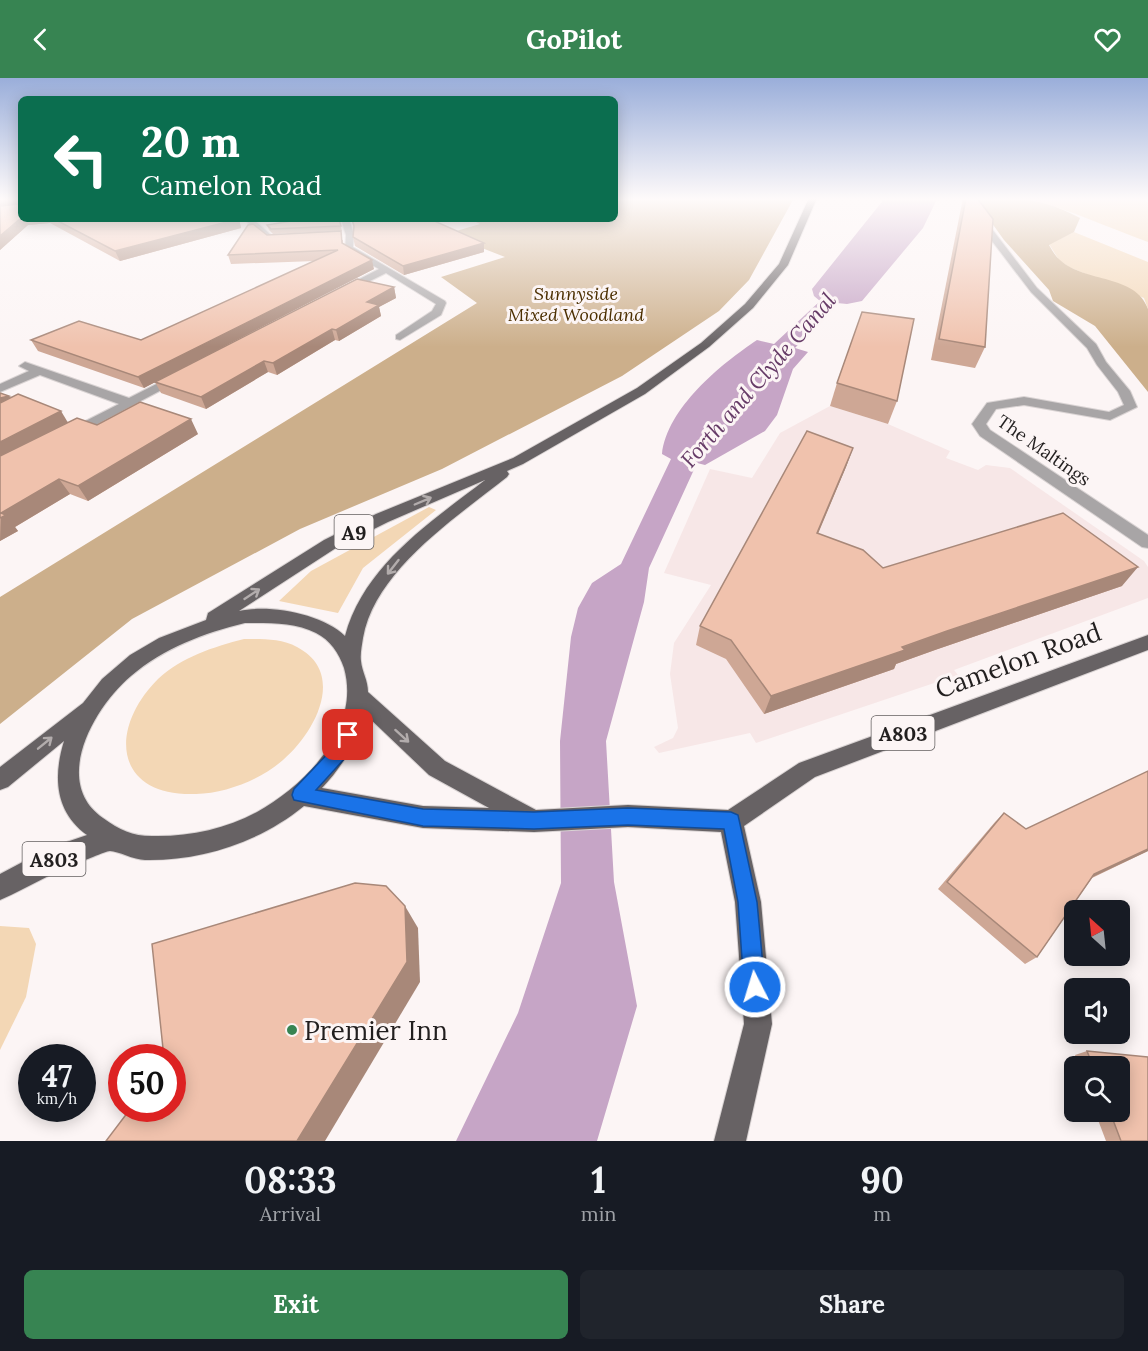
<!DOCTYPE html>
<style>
body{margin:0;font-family:Lora,serif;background:#20242c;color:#f1f3f6;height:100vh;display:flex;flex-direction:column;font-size:22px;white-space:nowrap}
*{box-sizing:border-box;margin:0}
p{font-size:20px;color:#9ea1a6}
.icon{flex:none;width:33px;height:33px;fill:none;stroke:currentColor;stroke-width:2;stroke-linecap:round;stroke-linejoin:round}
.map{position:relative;height:1063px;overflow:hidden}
.drawer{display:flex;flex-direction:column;background:#171b24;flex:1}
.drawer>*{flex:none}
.hud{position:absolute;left:18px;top:18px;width:600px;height:126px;border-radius:9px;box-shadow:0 3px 15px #0003;background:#0b6e4f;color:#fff;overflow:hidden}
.needle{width:39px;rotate:333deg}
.controls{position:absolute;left:1064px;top:822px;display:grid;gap:12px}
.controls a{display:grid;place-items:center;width:66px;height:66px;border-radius:9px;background:#171b24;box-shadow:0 3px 15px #0003;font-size:30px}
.speed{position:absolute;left:18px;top:966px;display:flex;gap:12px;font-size:30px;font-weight:700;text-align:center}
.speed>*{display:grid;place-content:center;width:78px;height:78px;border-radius:50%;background:#171b24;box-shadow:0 3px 15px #0003;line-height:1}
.speed small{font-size:15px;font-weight:400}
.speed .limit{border:9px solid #d22;background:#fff;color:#111}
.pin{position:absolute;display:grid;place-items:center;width:51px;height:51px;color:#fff;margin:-26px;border-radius:12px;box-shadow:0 3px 9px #0006}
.me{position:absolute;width:66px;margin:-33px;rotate:355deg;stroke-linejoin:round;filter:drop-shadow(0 0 4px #0008)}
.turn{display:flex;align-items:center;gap:21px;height:126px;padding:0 24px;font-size:27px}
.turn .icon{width:78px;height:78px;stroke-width:2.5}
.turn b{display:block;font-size:42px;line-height:51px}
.eta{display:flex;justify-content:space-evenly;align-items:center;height:102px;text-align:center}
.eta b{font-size:36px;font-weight:700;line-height:42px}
.button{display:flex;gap:12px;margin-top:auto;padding:12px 24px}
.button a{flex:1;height:69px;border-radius:9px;background:#378452;color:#fff;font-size:24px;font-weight:700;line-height:69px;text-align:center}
.button a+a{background:#20242c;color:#f1f3f6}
header{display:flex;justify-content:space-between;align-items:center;height:78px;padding:0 24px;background:#378452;color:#fff;font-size:27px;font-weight:700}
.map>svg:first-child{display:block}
</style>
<header><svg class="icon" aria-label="back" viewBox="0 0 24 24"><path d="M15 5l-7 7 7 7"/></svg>GoPilot<svg class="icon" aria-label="heart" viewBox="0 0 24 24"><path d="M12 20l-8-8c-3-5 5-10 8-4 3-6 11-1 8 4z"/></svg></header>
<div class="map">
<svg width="1148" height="1063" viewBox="0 0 1148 1063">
<rect width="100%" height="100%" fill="#fcf5f5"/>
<!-- built -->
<polygon fill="#f7e7e7" points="830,328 888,346 950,373 946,380 978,392 986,387 1010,390 1144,483 1148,489 1148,520 954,592 958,597 756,665 750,655 659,675 654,669 673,660 678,650 670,596 674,565 711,507 664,495 710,391 752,400 780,355"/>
<!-- green -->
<g fill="#f3d7b5">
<path d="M1026,120H1137L1148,124V164C1107,149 1068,131 1026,120Z"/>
<polygon points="1074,154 1148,184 1148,231 1144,220 1069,189 1059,182 1049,166"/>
<polygon points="429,429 436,432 363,490 338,535 279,523 311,493"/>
<path d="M244,561C261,561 281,560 297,569C347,595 315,655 283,682C260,702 226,715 196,716C114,719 108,651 158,601C182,579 213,569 244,561Z"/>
<polygon points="0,848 29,850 36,866 26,919 0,972"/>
</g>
<!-- forest -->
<g fill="#ccaf8b">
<polygon points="615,120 794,120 749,202 719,233 622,298 442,391 300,451 132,541 0,646 0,519 477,225 441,199 505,179 446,156 480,146 470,141 615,141"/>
<path d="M974,120C1017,120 1041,119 1080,140L1074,154L1049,167C1052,172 1055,178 1060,182C1085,205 1136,196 1148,231V314L1095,248L1053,223L1049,212L1004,162Z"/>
</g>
<!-- water -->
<path fill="#c6a5c6" d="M885,120L937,121L923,150L862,223L847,226L837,225L795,270L808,274L793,291L777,337L765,353L705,387L697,385L649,490L644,524L606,663L614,804L637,928L597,1063H456L518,935L561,805L560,663L571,559L578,530L592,505L621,486L671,381L662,376C667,330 721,286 757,262L774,266L820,223L814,218L812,211Z"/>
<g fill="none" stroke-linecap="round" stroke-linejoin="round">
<!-- minor casing -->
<g stroke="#d9d3d3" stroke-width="2">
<g id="minor">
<polygon points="976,138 982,138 1037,210 1096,266 1106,284 1130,313 1137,329 1110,342 1024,327 996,331 986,346 990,352 1148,457 1148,470 1142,469 980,358 972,346 987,325 1024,319 1109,334 1124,327 1118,314 1097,287 1087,270 1031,214 976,142"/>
<polygon points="244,141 253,141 272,158 282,160 267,163"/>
<polygon points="341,141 349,141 354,157 353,169 445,223 446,225 441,237 400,262 396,261 396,257 432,233 436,226 386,195 346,215 340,215 340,211 379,191 345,172 346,157"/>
<polygon points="25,284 129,320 176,296 184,296 186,299 69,361 64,360 62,357 64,354 119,326 40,297 0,314 0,306 29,293 19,288"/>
</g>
</g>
<!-- major casing -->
<g stroke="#d9d3d3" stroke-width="2">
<path id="major" d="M809,120H817L788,187L753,230L709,269L645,316L523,386L507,393L509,396L507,399C457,439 375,492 363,560C362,567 360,576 361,583C362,594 368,602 368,614L445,683L536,732L628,727L728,732L799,685L1148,557V572L815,699L744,748L761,824L772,946L746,1063H714L744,946L735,824L721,754L628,749L534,754L423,750L304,728C260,764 202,783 145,782C134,782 118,773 110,773C103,774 94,779 88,781C57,791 30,809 0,822V796L49,770L87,757C55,734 53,699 64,663L8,709L0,712V689L83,625L102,601L130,577L159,560L206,542L208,535L324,462L376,436L513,380L637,310L701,265L745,226L779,186ZM485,402C431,444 364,487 345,558C323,536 269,526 239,533L336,470L388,444ZM245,545C268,545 295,544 316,555C330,562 339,575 344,590C361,650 307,706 257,734C226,751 188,759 152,758C132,758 120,752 103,740C51,704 94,629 131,598C164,570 204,555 245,545ZM365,636L429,697L489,730L423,728L322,710C342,689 357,664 365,636Z"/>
</g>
<!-- minor -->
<use href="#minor" fill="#a8a5a6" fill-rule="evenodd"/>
<!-- major -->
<use href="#major" fill="#676264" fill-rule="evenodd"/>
</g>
<!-- wall -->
<g fill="#cea795">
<polygon points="0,120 21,120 21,141 239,141 241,150 120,183 50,145 28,147 0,172"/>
<polygon points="963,120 977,120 985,269 975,290 931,282"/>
<polygon points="339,141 342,153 273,156 269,152 267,147"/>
<polygon points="351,141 430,141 484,174 404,197 355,168 353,159 354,150"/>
<polygon points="267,157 343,162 343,166 374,191 211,275 394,209 396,220 379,229 381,238 339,263 335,262 277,297 268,294 206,331 161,315 155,304 144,310 38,273 31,262 141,262 315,183 231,186 228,177"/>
<polygon points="837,305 897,323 888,346 830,328"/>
<polygon points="0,315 9,318 10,320 68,344 198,356 88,423 70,416 15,449 18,453 0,463"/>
<polygon points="853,370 846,389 818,456 883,490 1122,508 935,572 896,586 894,591 764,636 726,581 696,567 700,548"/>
<polygon points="1148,693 1148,773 1092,800 1037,879 1025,886 938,811 995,744 1004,735 1026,751"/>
<polygon points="1087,973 1148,979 1148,1063 1106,1063 1095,1034 1119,1034 1119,988 1079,988 1075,977"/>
</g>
<!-- shaded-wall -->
<g fill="#a88879">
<polygon points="0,120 17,120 21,127 0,129"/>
<polygon points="21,140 21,141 48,141 50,145 28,147 0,172 0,158"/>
<polygon points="239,141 241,150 120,183 115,173"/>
<polygon points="484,165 484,174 404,197 403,188"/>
<polygon points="372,182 374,191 144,310 138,299"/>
<polygon points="394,209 396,220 379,229 381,238 339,263 336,252 367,224"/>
<polygon points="332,251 335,262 277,297 273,285"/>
<polygon points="264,283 268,294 206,331 201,319"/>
<polygon points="9,318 13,325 0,326 0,320"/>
<polygon points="61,333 70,348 0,384 0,364"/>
<polygon points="191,341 198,356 88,423 78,408"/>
<polygon points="853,370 846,389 810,474 817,455"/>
<polygon points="59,401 70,416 15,449 18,453 0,463 1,435"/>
<polygon points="1138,489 1122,508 935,572 896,586 894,591 764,636 771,618 947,553"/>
<polygon points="1148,771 1148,773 1146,774 1082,804 1094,796"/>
<polygon points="405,828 418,850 420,904 325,1063 297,1063"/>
</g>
<!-- building -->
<g fill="#f0c2ad" stroke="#a88879" stroke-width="1.5">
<polygon points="18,120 21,120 21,140 0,158 0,128 18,126"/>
<polygon points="966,120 977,120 993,141 985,269 939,261"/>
<polygon points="54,141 238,141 115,173"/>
<polygon points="304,141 339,141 341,148 271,151 267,147"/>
<polygon points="352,141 430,141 484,165 403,188 353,159 354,148"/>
<polygon points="253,146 267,157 341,153 342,165 372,182 138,299 31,262 79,243 141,262 338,172 228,177 248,147"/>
<polygon points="357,201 394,209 367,224 379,227 336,252 332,251 273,285 264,283 201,319 155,304"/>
<polygon points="862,234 914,241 897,323 837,305"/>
<polygon points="0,315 9,318 0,320"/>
<polygon points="18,316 61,333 0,364 0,325"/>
<polygon points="140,324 191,341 78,408 59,401 1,435 6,437 0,440 0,378 77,340 97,347"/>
<polygon points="807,353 853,370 817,455 863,472 883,490 1063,435 1138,489 947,553 902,569 905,572 771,618 731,562 700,548"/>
<polygon points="1148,693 1148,771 1094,796 1037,879 947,804 1004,735 1026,751"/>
<polygon points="355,805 386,808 405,828 407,884 297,1063 106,1063 131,1030 172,1030 172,980 164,980 152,866"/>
<polygon points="1087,973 1148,979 1148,1063 1121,1063 1110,1034 1119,1034 1119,988 1093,988"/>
</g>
<!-- one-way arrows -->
<defs><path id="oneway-shaft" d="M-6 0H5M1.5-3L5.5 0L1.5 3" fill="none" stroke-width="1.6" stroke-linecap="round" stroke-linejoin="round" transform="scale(1.5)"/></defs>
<g stroke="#b2acac">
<use href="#oneway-shaft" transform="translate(423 423) rotate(-23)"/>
<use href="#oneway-shaft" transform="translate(393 489) rotate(128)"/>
<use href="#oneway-shaft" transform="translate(252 516) rotate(-33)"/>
<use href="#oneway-shaft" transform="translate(402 658) rotate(42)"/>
<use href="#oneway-shaft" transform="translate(45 665) rotate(-39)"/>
</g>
<!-- sky -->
<linearGradient id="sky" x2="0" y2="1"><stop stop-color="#9aaeda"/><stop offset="0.45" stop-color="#fefafa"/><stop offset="1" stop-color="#fefafa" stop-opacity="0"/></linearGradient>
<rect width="1148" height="269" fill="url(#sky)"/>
<!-- route -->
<polygon fill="#1a73e8" stroke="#114b97" stroke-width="1.5" points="348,650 354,652 356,657 346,679 316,712 423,731 534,734 628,730 731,734 738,737 757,824 765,909 762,916 755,920 748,916 744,909 738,824 724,751 628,747 534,751 423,748 294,722 292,717 294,711 334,669 342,652"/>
<!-- markers -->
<circle fill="#378452" stroke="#fcf5f5" stroke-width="2" cx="292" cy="952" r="6"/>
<g text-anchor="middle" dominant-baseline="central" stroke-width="6" stroke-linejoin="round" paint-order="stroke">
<!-- far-park labels -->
<g font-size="18" font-style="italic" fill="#4c2f00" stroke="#fcf5f5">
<text x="576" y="215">Sunnyside<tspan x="576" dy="21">Mixed Woodland</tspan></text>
</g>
<!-- far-street labels -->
<g font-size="18" fill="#221f1f" stroke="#fcf5f5">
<text transform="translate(1044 372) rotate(35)">The Maltings</text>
</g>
<!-- shield labels -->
<g fill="#fcf5f5" stroke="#635f5f" stroke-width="1.5">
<rect x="334.5" y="437" width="39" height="34" rx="4.5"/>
<rect x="871.5" y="638" width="63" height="34" rx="4.5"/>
<rect x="22.5" y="764" width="63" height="34" rx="4.5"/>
</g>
<g font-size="20" font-weight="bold" fill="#221f1f">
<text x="354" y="454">A9</text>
<text x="903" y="655">A803</text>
<text x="54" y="781">A803</text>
</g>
<!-- water labels -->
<g font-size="22" font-style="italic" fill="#663b67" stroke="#fcf5f5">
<text transform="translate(758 302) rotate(-49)">Forth and Clyde Canal</text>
</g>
<!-- near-street labels -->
<g font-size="26" fill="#221f1f" stroke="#fcf5f5">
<text transform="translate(1018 582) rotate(-20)">Camelon Road</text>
</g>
<!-- near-poi labels -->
<g font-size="26" fill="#221f1f" stroke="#fcf5f5" text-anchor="start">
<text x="304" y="952">Premier Inn</text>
</g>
</g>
</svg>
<div class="controls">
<a><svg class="needle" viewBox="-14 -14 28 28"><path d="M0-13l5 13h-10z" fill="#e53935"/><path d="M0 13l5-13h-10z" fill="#9ea1a6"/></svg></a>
<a><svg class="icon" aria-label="sound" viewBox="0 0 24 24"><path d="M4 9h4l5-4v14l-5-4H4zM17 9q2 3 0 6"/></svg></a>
<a><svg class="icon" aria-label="search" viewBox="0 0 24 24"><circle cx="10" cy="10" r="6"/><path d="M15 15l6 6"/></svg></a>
</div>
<div class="speed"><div>47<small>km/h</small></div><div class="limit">50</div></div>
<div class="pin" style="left:348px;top:657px;background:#d93025"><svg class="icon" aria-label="arrive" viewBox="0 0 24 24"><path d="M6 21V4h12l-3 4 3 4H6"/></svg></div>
<svg class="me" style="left:755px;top:909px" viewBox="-20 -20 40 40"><circle r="17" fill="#1a73e8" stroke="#fff" stroke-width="3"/><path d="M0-11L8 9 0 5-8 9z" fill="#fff"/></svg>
<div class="hud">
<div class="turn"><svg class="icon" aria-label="left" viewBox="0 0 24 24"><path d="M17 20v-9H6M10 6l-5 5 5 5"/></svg><div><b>20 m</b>Camelon Road</div></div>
</div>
</div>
<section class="drawer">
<div class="eta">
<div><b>08:33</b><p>Arrival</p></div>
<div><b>1</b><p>min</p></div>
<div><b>90</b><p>m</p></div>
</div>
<div class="button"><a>Exit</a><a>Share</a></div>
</section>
